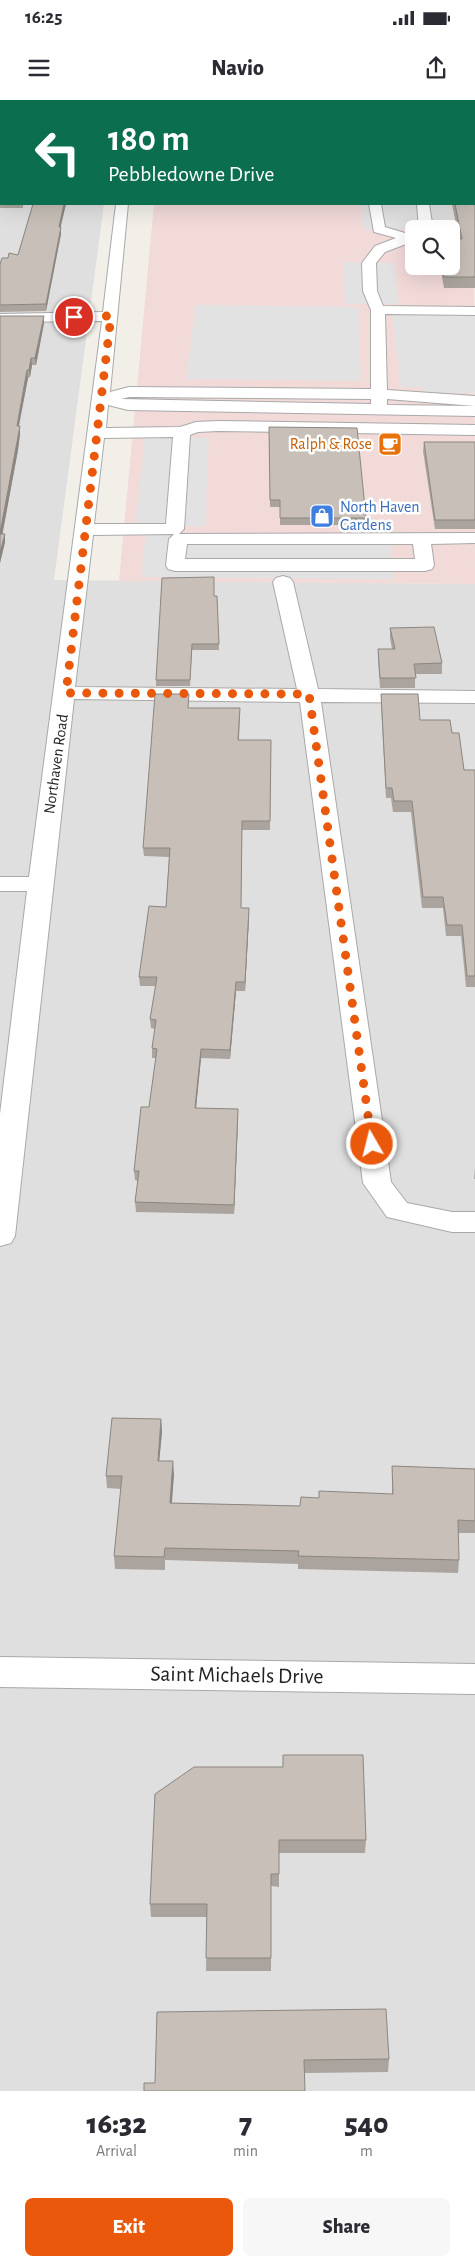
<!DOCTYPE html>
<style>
body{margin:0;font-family:"Alegreya Sans",sans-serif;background:#f7f7f7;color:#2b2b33;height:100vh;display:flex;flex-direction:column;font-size:19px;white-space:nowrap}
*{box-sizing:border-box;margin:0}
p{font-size:16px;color:#7c7c81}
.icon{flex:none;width:28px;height:28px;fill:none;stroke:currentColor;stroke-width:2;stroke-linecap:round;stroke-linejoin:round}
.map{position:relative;height:1991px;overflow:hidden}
.drawer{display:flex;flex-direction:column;background:#fff;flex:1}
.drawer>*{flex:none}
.top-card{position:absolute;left:0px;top:0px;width:475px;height:105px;box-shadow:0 5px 20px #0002;background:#0b6e4f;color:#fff;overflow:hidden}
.fabs{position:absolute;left:405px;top:120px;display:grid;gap:10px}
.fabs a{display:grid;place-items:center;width:55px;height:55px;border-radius:8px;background:#fff;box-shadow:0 5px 20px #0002;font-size:25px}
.pin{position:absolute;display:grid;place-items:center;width:42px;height:42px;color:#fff;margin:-21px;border:2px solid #fff;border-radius:50%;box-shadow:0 1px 5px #0007}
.me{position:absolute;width:55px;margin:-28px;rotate:352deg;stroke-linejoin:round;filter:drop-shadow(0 0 4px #0008)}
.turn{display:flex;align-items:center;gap:18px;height:105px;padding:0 25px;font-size:22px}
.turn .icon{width:65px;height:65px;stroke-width:2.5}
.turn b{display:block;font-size:35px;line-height:42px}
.eta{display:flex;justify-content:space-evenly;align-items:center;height:85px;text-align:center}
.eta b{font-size:30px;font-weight:800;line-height:35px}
.button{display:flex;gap:10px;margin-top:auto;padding:10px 25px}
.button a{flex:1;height:58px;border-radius:8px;background:#ea580c;color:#fff;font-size:20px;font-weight:800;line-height:58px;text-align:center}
.button a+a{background:#f7f7f7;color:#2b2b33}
.status{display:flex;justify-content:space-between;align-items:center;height:35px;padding:0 25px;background:#fff;direction:ltr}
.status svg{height:14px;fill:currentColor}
header{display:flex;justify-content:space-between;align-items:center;height:65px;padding:0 25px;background:#fff;font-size:22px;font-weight:800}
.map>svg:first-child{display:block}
</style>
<div class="status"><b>16:25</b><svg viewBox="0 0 49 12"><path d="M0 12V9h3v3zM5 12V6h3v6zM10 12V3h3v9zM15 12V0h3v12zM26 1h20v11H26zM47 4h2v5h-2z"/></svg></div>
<header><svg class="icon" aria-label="menu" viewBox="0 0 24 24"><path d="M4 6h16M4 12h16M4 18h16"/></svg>Navio<svg class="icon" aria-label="share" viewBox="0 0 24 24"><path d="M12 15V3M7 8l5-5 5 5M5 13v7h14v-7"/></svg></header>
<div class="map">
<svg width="475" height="1991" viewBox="0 0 475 1991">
<rect width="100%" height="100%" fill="#f2efe9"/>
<!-- residential -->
<polygon fill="#e0dfdf" points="0,0 27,0 1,1 1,104 104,104 54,480 475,484 475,1991 0,1991"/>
<!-- commercial -->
<path fill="#f2dad9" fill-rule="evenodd" d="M474,28L475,484L119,481L154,104H474ZM414,129H451V166H414Z"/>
<!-- parking -->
<g fill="#e2e2e2">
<polygon points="361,104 451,104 457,130 451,129 363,130"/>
<polygon points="344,162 395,163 398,204 345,204"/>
<polygon points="196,205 358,207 361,281 186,279"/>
<polygon points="392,214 475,214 475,293 424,293 423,287 401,287"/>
<polygon points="145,338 209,338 205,426 135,426"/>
<polygon points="146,434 390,436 394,479 141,477"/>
</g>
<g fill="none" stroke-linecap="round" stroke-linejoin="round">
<!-- minor casing -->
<g stroke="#a9a9a9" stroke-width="2">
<g id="minor">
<polygon points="20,0 32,0 32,1 21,1"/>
<polygon points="176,0 190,0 191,1 176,1"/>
<path d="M116,104H128L110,292L129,287L371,289V210L363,191L362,163L375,146L396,138L374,132L369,104H381L385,127L408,134L414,132V141L385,152L376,163L377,191L383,206L475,207V215L385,214L387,290L475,296V306L387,299V305L475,306V316L128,310L108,305L106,328L180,327L196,322L218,321L475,325V335L218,331L198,332L190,335L184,429L179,434L475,433V443L431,444L434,465L432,469L425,471H175L168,469L166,465L169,439L174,434L93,435L75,587L297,589L273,482L276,478L283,476L290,478L293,482L318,589L475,591V603L321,602L391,1082L407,1103L452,1112H475V1132H452L387,1117L363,1083L300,602L74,599L15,1136L11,1143L0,1146V1014L27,791H0V777H29L102,221L0,222V214L103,212ZM129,297L371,299V304L121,299ZM173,337L166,424H94L104,338ZM187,444H413L415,459H185Z"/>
<polygon points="417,104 429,104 433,129 419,129"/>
<polygon points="0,1557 475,1564 475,1594 0,1587"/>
</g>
</g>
<!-- minor -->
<use href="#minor" fill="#fff" fill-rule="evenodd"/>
</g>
<!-- wall -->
<g fill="#aba49e">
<polygon points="475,0 475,188 444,188 440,166 451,166 451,139 459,139 452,104 474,104 474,1"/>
<polygon points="0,80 1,80 1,104 23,104 23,108 0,108"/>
<polygon points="33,104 66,104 60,127 61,134 46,211 0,212 0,164 8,158 18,155"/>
<polygon points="0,216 44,216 44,223 36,265 32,265 30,277 28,278 19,326 20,334 18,350 2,434 5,434 5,442 0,463"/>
<polygon points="269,327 366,418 365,425 280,425 280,407 270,407"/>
<polygon points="424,342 475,342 475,429 435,429 423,351"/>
<polygon points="214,496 217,496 219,550 192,550 190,586 156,586 156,580"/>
<polygon points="390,528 442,563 442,574 415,574 415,588 380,588 378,559 378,549 392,549 390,538"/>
<polygon points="381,594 420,620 452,633 464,670 475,670 475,887 466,887 461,836 446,836 443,808 422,808 411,712 393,712 391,698 386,698 381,604"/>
<polygon points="189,608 240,616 239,640 271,640 270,730 242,730 241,808 249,817 245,891 236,891 230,959 201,958 196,1008 238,1019 234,1114 136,1112 135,1102 138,1081 135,1080 134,1071 149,1007 156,958 152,958 152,948 155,929 151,928 150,919 156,886 140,886 139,877 166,807 169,757 144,756 143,748"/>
<polygon points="475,1066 475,1079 474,1079 475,1067"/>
<polygon points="161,1319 162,1332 159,1361 174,1374 171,1403 300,1406 319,1398 392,1394 392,1366 475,1369 475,1433 458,1433 459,1460 458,1473 298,1469 298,1464 165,1460 165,1470 115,1469 114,1456 121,1389 107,1388 106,1376"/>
<polygon points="155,1694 366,1740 365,1753 279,1753 279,1787 271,1786 271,1871 206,1871 207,1817 151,1817 150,1804"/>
<polygon points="157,1912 389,1959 388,1972 305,1973 155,1983"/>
</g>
<!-- shaded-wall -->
<g fill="#8b8681">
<polygon points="64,104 66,104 59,134 59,127"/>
<polygon points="61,127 61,134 46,211 46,204"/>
<polygon points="44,216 44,223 36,265 35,258"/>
<polygon points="31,258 32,265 30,277 29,270"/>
<polygon points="27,270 28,278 17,334 17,326"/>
<polygon points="20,326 20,334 18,350 1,442 0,433"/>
<polygon points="5,434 5,442 0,463 0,452"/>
<polygon points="249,808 249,817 245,891 245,882"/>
<polygon points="236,882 236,891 230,959 230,950"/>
<polygon points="201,949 201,958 195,1018 195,1008"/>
<polygon points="238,1009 238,1019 234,1114 234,1105"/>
<polygon points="161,1319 162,1332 158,1374 158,1361"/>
<polygon points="173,1361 174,1374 171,1416 170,1403"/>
</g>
<!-- building -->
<g fill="#c7bfb8" stroke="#8b8681">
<polygon points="1,0 20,0 20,1 2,1"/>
<rect x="65" y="0" width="35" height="1"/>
<polygon points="232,0 318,0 319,1 232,1"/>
<polygon points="363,0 475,0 475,4 474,5 474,1 361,1"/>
<polygon points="1,5 1,73 1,70 0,70 0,6"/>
<polygon points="475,12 475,177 444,177 442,166 451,166 451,146 453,146 451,139 462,139 455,104 474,104 474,13"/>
<rect x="0" y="80" width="1" height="21"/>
<polygon points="33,104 64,104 59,127 61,127 46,204 0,205 0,164 2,158 8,158 9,153 18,155"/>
<polygon points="0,216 44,216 35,258 31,258 29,270 27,270 17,326 20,326 17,342 0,433"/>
<polygon points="269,327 357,328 366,418 280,418 280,400 270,400"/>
<polygon points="424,342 475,342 475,420 435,420"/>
<polygon points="0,434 5,434 0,452"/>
<polygon points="214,477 214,496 217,496 219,544 192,544 190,580 156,580 162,478"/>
<polygon points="434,527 442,563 414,564 416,578 380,578 378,549 395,549 390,528"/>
<polygon points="155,594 189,594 188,608 240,608 238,640 271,640 270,721 242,721 241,808 249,808 245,882 236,882 230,950 201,949 195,1008 238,1009 234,1105 135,1102 139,1071 134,1071 141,1007 149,1007 157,949 152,948 156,920 150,919 157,877 139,877 149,806 166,807 170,748 143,748"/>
<polygon points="381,594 418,594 420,620 450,620 452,633 459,633 464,670 475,670 475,876 467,876 462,825 447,825 443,797 423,797 412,701 394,701 392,688 386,688"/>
<polygon points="112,1318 161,1319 158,1361 173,1361 170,1403 300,1406 301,1397 319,1398 319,1391 393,1394 392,1366 475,1369 475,1421 458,1420 459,1460 298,1456 299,1451 165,1448 164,1457 114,1456 122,1376 106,1376"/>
<polygon points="283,1655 363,1655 366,1740 279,1740 279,1774 271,1774 271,1858 206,1858 207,1804 150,1804 155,1694 194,1667 283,1667"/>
<polygon points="386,1909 389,1959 304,1960 305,1991 144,1991 144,1983 155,1983 157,1912"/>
</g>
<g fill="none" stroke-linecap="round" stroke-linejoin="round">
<!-- route -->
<polyline stroke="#ea580c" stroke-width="9" stroke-dasharray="0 16.2" points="74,217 111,216 66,593 309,594 372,1044"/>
</g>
<!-- icons -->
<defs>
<g id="cafe-square" transform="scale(1.25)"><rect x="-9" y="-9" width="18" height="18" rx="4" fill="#e8710a" stroke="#fff"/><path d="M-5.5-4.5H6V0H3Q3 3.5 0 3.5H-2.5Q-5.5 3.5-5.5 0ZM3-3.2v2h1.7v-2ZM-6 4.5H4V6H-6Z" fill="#fff"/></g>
<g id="shop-square" transform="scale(1.25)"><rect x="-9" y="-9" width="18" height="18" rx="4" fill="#3f7fe0" stroke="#fff"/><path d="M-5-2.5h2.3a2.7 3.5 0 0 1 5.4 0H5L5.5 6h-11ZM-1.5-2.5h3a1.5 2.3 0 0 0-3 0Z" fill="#fff"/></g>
</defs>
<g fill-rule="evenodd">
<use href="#cafe-square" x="390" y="344"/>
<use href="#shop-square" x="322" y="416"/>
</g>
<g text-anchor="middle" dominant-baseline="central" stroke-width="5" stroke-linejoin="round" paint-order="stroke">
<!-- far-food labels -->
<g font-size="16" fill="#c56008" stroke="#fff" text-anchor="end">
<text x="372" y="344">Ralph &amp; Rose</text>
</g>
<!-- far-shop labels -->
<g font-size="16" fill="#366cbe" stroke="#fff" text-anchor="start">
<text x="340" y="407">North Haven<tspan x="340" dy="18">Gardens</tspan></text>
</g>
<!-- far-street labels -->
<g font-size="16" fill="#222" stroke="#fff">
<text transform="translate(56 664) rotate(-82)">Northaven Road</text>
</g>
<!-- near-street labels -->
<g font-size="22" fill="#222" stroke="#fff">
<text transform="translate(237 1575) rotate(1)">Saint Michaels Drive</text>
</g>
</g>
</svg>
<div class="fabs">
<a><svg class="icon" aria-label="search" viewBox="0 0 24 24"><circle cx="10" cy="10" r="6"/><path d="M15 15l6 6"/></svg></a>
</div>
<div class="pin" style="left:74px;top:217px;background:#d93025"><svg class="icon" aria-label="arrive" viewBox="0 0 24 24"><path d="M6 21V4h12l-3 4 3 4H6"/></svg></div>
<svg class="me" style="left:372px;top:1044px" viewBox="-20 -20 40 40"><circle r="17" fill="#ea580c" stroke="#fff" stroke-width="3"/><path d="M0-11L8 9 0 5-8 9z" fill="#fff"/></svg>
<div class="top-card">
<div class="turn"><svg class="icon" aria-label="left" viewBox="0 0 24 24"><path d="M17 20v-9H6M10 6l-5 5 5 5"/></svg><div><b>180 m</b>Pebbledowne Drive</div></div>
</div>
</div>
<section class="drawer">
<div class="eta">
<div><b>16:32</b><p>Arrival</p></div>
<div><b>7</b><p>min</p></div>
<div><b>540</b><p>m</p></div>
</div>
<div class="button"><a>Exit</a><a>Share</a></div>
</section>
